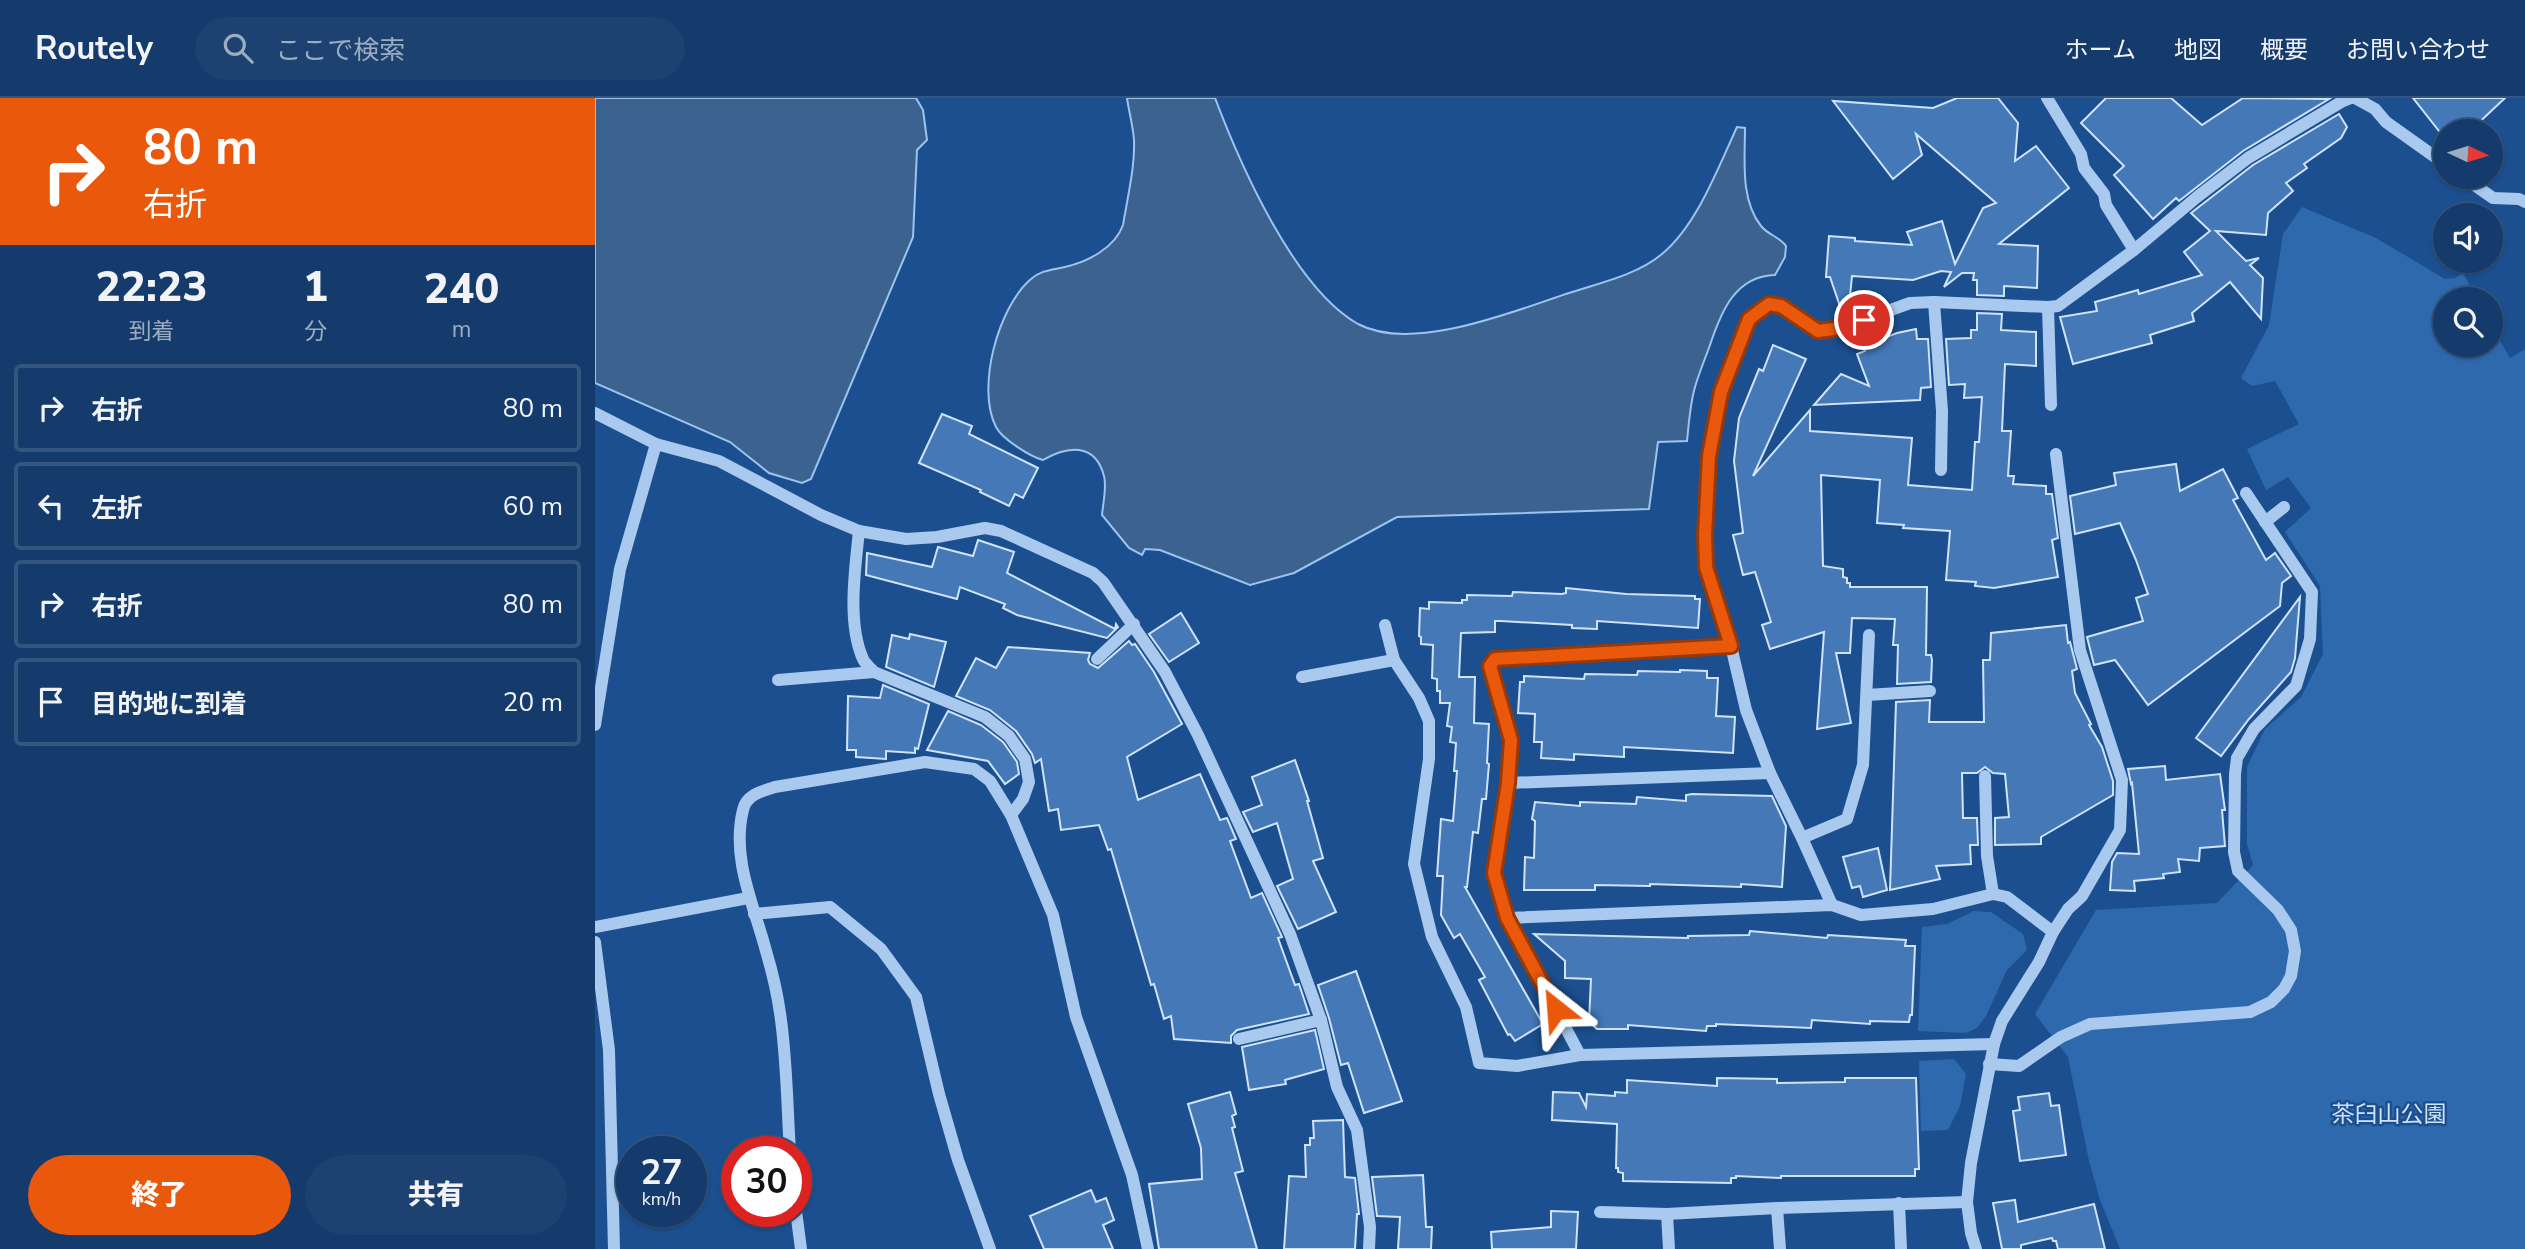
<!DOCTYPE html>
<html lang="ja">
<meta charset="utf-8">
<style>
body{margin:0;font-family:"Nunito Sans","Noto Sans JP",sans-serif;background:#1d4271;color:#f1f3f6;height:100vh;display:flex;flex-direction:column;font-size:26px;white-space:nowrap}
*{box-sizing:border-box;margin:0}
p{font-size:23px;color:#9dadc1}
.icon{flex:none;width:38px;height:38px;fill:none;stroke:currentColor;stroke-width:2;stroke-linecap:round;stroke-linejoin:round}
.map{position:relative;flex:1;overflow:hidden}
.sheet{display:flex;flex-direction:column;background:#143b6b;width:595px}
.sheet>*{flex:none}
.banner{background:#ea580c;color:#fff;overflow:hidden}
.needle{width:46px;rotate:94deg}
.tools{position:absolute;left:1838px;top:21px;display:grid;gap:14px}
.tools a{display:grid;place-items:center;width:70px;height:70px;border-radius:50%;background:#143b6b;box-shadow:0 2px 5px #0004,0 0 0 2px #33557e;font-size:35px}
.speed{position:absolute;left:21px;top:1038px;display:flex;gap:14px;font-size:35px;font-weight:700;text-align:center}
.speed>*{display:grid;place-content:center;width:91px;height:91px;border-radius:50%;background:#143b6b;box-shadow:0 2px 5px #0004,0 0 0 2px #33557e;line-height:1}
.speed small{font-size:18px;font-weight:400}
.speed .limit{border:10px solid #d22;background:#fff;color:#111}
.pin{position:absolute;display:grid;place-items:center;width:60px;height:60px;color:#fff;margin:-30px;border:4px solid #fff;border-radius:50%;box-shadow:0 2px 7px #0007}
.me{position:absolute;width:77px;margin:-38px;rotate:332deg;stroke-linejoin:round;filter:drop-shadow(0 0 5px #0008)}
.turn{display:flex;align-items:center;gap:24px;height:147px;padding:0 28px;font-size:32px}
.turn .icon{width:91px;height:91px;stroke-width:2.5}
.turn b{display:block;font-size:49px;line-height:60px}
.eta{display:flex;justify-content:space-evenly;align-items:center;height:119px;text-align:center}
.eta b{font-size:42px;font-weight:800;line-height:49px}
.button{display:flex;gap:14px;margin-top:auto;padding:14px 28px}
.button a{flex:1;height:80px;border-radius:42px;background:#ea580c;color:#fff;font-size:28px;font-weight:800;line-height:80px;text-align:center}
.button a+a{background:#1d4271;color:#f1f3f6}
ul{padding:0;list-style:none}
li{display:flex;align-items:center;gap:21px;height:88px;margin:0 14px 10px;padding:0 14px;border:4px solid #33557e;border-radius:7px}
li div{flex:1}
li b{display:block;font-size:26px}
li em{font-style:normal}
header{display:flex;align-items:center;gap:42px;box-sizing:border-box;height:98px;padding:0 35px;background:#143b6b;border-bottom:2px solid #33557e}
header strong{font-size:33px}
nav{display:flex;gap:38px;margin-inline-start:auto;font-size:24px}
.search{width:490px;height:63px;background:#1d4271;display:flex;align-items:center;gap:18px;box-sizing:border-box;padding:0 24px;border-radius:38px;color:#9dadc1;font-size:26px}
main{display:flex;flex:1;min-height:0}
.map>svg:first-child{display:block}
</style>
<header>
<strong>Routely</strong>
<div class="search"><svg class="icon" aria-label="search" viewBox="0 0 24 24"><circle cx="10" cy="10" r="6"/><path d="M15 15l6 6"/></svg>ここで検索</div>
<nav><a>ホーム</a><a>地図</a><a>概要</a><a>お問い合わせ</a></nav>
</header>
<main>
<section class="sheet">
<div class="banner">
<div class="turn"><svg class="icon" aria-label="right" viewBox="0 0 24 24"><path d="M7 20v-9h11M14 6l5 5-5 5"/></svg><div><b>80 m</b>右折</div></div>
</div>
<div class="eta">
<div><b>22:23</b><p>到着</p></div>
<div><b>1</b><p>分</p></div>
<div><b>240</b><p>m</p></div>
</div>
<ul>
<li><svg class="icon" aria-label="right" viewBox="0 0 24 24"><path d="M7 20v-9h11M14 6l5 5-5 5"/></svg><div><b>右折</b></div><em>80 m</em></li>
<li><svg class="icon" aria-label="left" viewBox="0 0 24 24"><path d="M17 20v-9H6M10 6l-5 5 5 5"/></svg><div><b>左折</b></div><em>60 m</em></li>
<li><svg class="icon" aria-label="right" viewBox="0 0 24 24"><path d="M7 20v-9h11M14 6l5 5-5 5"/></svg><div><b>右折</b></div><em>80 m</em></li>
<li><svg class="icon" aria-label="arrive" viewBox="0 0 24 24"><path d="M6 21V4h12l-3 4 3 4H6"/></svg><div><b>目的地に到着</b></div><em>20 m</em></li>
</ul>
<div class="button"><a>終了</a><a>共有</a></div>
</section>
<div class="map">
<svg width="1930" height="1151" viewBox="0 0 1930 1151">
<rect width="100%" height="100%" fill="#1b4f8f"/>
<!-- green -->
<g fill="#2e69ad">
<polygon points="1707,109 1781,140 1850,181 1860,180 1868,175 1882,201 1850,201 1850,247 1895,247 1895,225 1915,260 1930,251 1930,1151 1525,1151 1505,1102 1494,1063 1473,959 1440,916 1501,812 1622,805 1658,767 1652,746 1652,669 1670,631 1706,599 1728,556 1725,488 1690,434 1716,410 1693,379 1671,392 1652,351 1704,326 1680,283 1657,288 1646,280 1674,227 1688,136"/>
<polygon points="1379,813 1396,814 1428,836 1432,852 1412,872 1391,918 1382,930 1371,935 1323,933 1327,829 1352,826"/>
<polygon points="1359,961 1371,976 1365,1008 1353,1032 1326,1033 1324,963"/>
</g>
<!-- water -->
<g fill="#3c6290" stroke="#9cc4f0" stroke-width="2">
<polygon points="0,0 321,0 328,12 332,42 322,52 318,139 216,381 207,385 174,375 135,344 0,285"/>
<path d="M532,0H620C645,66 699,190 763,226C818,255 919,213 974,195C1005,185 1042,177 1067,156C1102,127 1123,70 1142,29L1150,30C1150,61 1145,102 1166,128C1173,137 1185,139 1191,148L1190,159L1180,177C1140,178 1126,214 1115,247C1110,261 1104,275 1100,289C1095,306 1094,325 1092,343L1063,344L1054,411L802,419L699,475L655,487L565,452L550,451L547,457L534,450L507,417C508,405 512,389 509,378C500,344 472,348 448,362C436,359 407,341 401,329C381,290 403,209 436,181C446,172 457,172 470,169C492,164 520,150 528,127C529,123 529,119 530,116C534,92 540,67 539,42C538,28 534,14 532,0Z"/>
</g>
<!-- building -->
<g fill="#4478b7" stroke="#cfe3fa" stroke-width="2">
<polygon points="1362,0 1403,0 1423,25 1420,63 1441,48 1474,90 1404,146 1443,148 1442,190 1409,188 1409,198 1382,197 1382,182 1378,182 1379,175 1367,175 1349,189 1356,174 1346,173 1318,182 1257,178 1253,218 1249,220 1235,179 1231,179 1234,138 1260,140 1260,143 1317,147 1312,134 1347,123 1360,166 1388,110 1401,105 1321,36 1327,57 1298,81 1238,3 1338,10"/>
<polygon points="1511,0 1576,0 1607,27 1648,0 1734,1 1648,53 1584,103 1581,100 1558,121 1519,77 1529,68 1486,25"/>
<polygon points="1818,0 1910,0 1875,33 1844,33"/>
<polygon points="1744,16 1752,29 1746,40 1709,66 1712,70 1691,85 1698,93 1673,115 1671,137 1621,133 1651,163 1664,160 1655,167 1668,180 1666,221 1635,184 1597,215 1599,223 1555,237 1557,245 1478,266 1465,219 1502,213 1500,204 1543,192 1544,196 1607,177 1589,154 1615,133 1596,115 1658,67"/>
<polygon points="1382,215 1407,216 1406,232 1441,234 1441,268 1410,266 1407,333 1416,333 1413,378 1419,378 1418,386 1451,388 1451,396 1457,396 1463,440 1457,442 1463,479 1399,490 1380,488 1381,484 1351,482 1355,433 1308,430 1309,427 1282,425 1285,382 1226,377 1228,468 1248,471 1248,479 1252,480 1252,485 1255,485 1255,489 1332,489 1331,557 1336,557 1337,562 1336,584 1302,586 1303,547 1298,547 1300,521 1257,520 1255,555 1241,555 1256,625 1222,631 1229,534 1175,551 1167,527 1176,524 1160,474 1148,477 1138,437 1148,435 1139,363 1144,320 1164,271 1168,273 1178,247 1211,261 1158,378 1215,312 1215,333 1317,340 1313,387 1377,392 1380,344 1384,344 1387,299 1369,300 1370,286 1354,287 1351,241 1376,240 1376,232 1382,232"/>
<polygon points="1321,231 1322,241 1333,241 1336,289 1326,290 1325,302 1219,307 1246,276 1274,288 1262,256 1270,253 1268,248 1302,235"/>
<polygon points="347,316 377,328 374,336 443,370 428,400 420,396 414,408 385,394 386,392 324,365"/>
<polygon points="1581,366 1585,393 1628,371 1643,400 1638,402 1671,462 1680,455 1696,478 1687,485 1685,508 1553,607 1520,562 1499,567 1492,539 1548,523 1541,500 1553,496 1541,462 1525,425 1480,436 1475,398 1521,387 1519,375"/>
<polygon points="383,442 419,454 412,475 520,531 521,526 523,529 512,540 422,517 408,510 410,506 365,489 362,501 271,477 272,455 337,469 343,449 378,458"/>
<polygon points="971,490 1031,496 1100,498 1100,501 1105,501 1103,530 1002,523 1002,531 977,530 977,527 906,523 900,523 900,534 866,535 864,579 880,579 879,625 894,626 892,665 894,666 891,701 887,701 883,735 878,734 872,789 870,789 948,926 920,943 915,936 913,937 884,882 890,879 865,836 859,840 846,817 848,778 842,778 846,721 858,723 862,673 859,673 861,645 855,644 857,629 852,628 855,605 845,605 845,593 842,593 842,581 837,580 838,547 826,546 826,539 824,538 825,510 834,511 834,504 867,505 867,502 872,502 872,497 917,498 918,494 967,496 971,495"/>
<polygon points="1705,499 1700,560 1696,574 1654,621 1626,658 1601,640"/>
<polygon points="586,515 604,545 574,564 554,536"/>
<polygon points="1471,527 1473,545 1475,544 1482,571 1477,573 1480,595 1496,626 1494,627 1507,649 1518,683 1518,697 1446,739 1446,746 1400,747 1400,720 1414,719 1410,676 1398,675 1390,669 1382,675 1367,675 1368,720 1382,720 1383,747 1375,747 1376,766 1341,768 1345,781 1295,792 1301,604 1335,602 1334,624 1389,624 1388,562 1395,562 1396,535"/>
<polygon points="315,536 351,544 339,589 291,569 297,537 314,541"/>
<polygon points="534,543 537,547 540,546 559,574 587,626 532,659 543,702 605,676 625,722 632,720 641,741 635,743 656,800 667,795 687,839 683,840 700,887 704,886 714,916 642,932 636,938 636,945 579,941 576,918 569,921 559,886 556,887 516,751 513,752 504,727 466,732 463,711 454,713 446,661 440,665 437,656 421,633 395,612 361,598 381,560 401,570 413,549 495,555 493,562 495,566 503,570"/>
<polygon points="1085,572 1112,573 1112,580 1123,580 1121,618 1140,619 1138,655 1029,649 1029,659 979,656 979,662 946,660 947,644 939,644 940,616 923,615 925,584 929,584 929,578 989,581 990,576 1042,577 1043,573 1085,574"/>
<polygon points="288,587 334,606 323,651 320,650 320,655 291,653 291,661 261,659 261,652 252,652 253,598 285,600"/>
<polygon points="353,613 386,627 408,644 422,664 424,676 410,686 393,663 332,652"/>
<polygon points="700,662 714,703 712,703 728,760 718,763 741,814 703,831 682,788 698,781 682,725 658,734 648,714 667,707 657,679"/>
<polygon points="1570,668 1571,682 1625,676 1630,712 1627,712 1630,748 1605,750 1604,763 1583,761 1585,774 1568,776 1569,780 1539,783 1540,793 1515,792 1517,764 1522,755 1544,756 1537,685 1536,686 1533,671"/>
<polygon points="1097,696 1177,698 1191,728 1187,789 1146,786 1146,789 1055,786 1055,788 1000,787 1000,792 929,792 930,759 939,760 940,723 937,721 940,704 985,708 985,704 1041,706 1042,699 1091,703 1091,697"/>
<polygon points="1283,750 1292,792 1268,799 1265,788 1257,790 1248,759"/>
<polygon points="1155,833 1232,840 1233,837 1311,842 1310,848 1320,848 1317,917 1315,917 1314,924 1275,923 1275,926 1217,922 1216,930 1121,926 1121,928 1112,928 1111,933 1033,927 1033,931 1002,931 994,924 996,881 970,880 970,863 939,836 1093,840 1093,838 1154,837"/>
<polygon points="761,873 807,1003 769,1015 753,965 746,967 734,920 723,887"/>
<polygon points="720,932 729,971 690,982 691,986 654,992 647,949"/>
<polygon points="1122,980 1182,981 1182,985 1250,984 1250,980 1321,980 1324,1071 1320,1071 1320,1078 1186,1078 1186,1080 1141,1078 1141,1080 1136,1080 1136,1085 1028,1083 1028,1075 1023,1074 1023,1070 1021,1070 1022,1026 957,1022 958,994 984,995 991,1009 992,996 1020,998 1020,994 1032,995 1032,982 1122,988"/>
<polygon points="635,994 641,1016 637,1018 640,1029 637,1030 648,1073 640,1075 662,1151 564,1151 554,1086 607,1081 606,1050 593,1006"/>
<polygon points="1454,995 1456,1008 1464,1007 1471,1057 1425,1063 1418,1013 1425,1012 1423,999"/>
<polygon points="748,1022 750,1079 760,1080 764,1116 762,1116 760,1151 689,1151 694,1078 711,1079 710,1047 715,1047 715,1040 719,1040 718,1023"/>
<polygon points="828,1077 831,1129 837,1129 836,1151 803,1151 805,1119 782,1118 777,1079"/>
<polygon points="496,1092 501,1104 511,1100 519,1122 508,1127 518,1151 449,1151 435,1118"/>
<polygon points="1420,1102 1423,1124 1499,1106 1510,1151 1463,1151 1461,1143 1458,1143 1457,1140 1426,1147 1426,1151 1407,1151 1398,1105"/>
<polygon points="956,1113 983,1114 981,1151 897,1151 896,1134 956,1129"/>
</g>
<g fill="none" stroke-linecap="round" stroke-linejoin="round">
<!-- minor -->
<g stroke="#a9c9ee" stroke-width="12">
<polyline points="1452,0 1486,56 1489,70 1509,96 1511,107 1539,152"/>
<polyline points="1760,0 1780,11 1791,24 1850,66"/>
<polyline points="1868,79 1898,100 1924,101 1930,104"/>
<polyline points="1339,204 1347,313 1346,372"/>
<polyline points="1456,307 1453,209 1463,208 1539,152 1602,99 1653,60 1746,4 1756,0"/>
<polyline points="0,315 61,346 124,363 226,417 264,433 311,441 342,439 390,430 406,433 498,475 508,484 570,574 603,637 695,836 726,922 742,989 762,1032 775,1129 774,1151"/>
<polyline points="1670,424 1689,409"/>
<path d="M264,433C260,472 252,525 268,561C270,566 276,570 279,574L390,619L414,638L430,661L434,684L428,701L416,717"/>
<polyline points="790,527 799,562 824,600 834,623 834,661 819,766 837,839 871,909 884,965 922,968 985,957"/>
<polyline points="1136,548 1111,469 1110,437 1114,358 1126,294 1154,221 1174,206 1186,208 1223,233 1246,230 1315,205 1339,204 1453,209"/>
<polyline points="502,561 539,526"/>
<polyline points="707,579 799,562"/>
<polyline points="183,582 279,574"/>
<polyline points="1272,597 1335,593"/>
<polyline points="0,627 25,471 61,346"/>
<polyline points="1390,678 1392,758 1398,796"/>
<polyline points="913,685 1175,675"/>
<polyline points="1207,740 1252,721 1268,667 1274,537"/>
<polyline points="1237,807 1207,740 1175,675 1151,612 1136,548 900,561 895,568 916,642 913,685 899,775 912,820 985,957 1399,946"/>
<polyline points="159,816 235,809 286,851 321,899 344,996 363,1062 395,1151"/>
<polyline points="912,820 1237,807 1266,817 1338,811 1398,796 1412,799 1458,834 1444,864 1407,923 1399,946 1376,1065 1372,1104 1376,1135 1381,1151"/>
<polyline points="0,829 153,800"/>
<polyline points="1458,834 1473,811 1487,798 1525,732 1527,682 1485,552 1461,356"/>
<polyline points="0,844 14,952 19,1151"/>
<polyline points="644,941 726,922"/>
<polyline points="1394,966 1424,968 1466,939 1495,926 1655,914 1676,904 1689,891 1696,878 1700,853 1696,832 1683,812 1643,773 1639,754 1640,676 1642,660 1659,631 1701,588 1715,541 1717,494 1651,395"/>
<path d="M195,1054C192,1008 192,961 185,915C182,894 177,873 171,853C159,807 136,761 148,712C151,697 167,693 180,689L330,664L379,671L395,683L416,717L458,817L481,919L537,1077L553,1151"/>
<polyline points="1304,1105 1306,1151"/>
<polyline points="1182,1110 1185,1151"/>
<polyline points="201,1113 206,1151"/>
<polyline points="1005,1114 1072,1116 1182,1110 1372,1104"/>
<polyline points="1072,1116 1074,1151"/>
</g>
</g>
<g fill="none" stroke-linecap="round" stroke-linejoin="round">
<!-- route casing -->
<g stroke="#983908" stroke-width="18">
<polyline id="route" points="961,911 912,820 899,775 913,685 916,642 895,568 900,561 1136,548 1111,469 1110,437 1114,358 1126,294 1154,221 1174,206 1186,208 1223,233 1246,230 1269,222"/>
</g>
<!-- route -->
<use href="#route" stroke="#ea580c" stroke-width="12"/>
</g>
<g text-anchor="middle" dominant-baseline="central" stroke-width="5" stroke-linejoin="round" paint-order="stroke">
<!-- park labels -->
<g font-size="23" fill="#cfe3fa" stroke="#1b4f8f">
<text x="1794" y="1016">茶臼山公園</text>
</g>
</g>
</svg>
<div class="tools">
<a><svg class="needle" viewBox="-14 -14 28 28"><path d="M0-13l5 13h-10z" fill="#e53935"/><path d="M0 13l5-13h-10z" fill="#9dadc1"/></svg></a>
<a><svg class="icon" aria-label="sound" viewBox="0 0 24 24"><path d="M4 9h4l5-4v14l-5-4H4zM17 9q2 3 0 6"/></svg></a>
<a><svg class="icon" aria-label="search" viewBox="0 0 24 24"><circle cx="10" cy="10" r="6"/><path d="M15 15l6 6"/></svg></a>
</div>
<div class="speed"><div>27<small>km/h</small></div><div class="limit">30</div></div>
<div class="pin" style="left:1269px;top:222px;background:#d93025"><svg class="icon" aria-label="arrive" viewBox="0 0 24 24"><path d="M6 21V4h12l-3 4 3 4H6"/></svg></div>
<svg class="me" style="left:961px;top:911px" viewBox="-20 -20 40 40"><path d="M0-17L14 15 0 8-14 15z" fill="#ea580c" stroke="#fff" stroke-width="4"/></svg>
</div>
</main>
